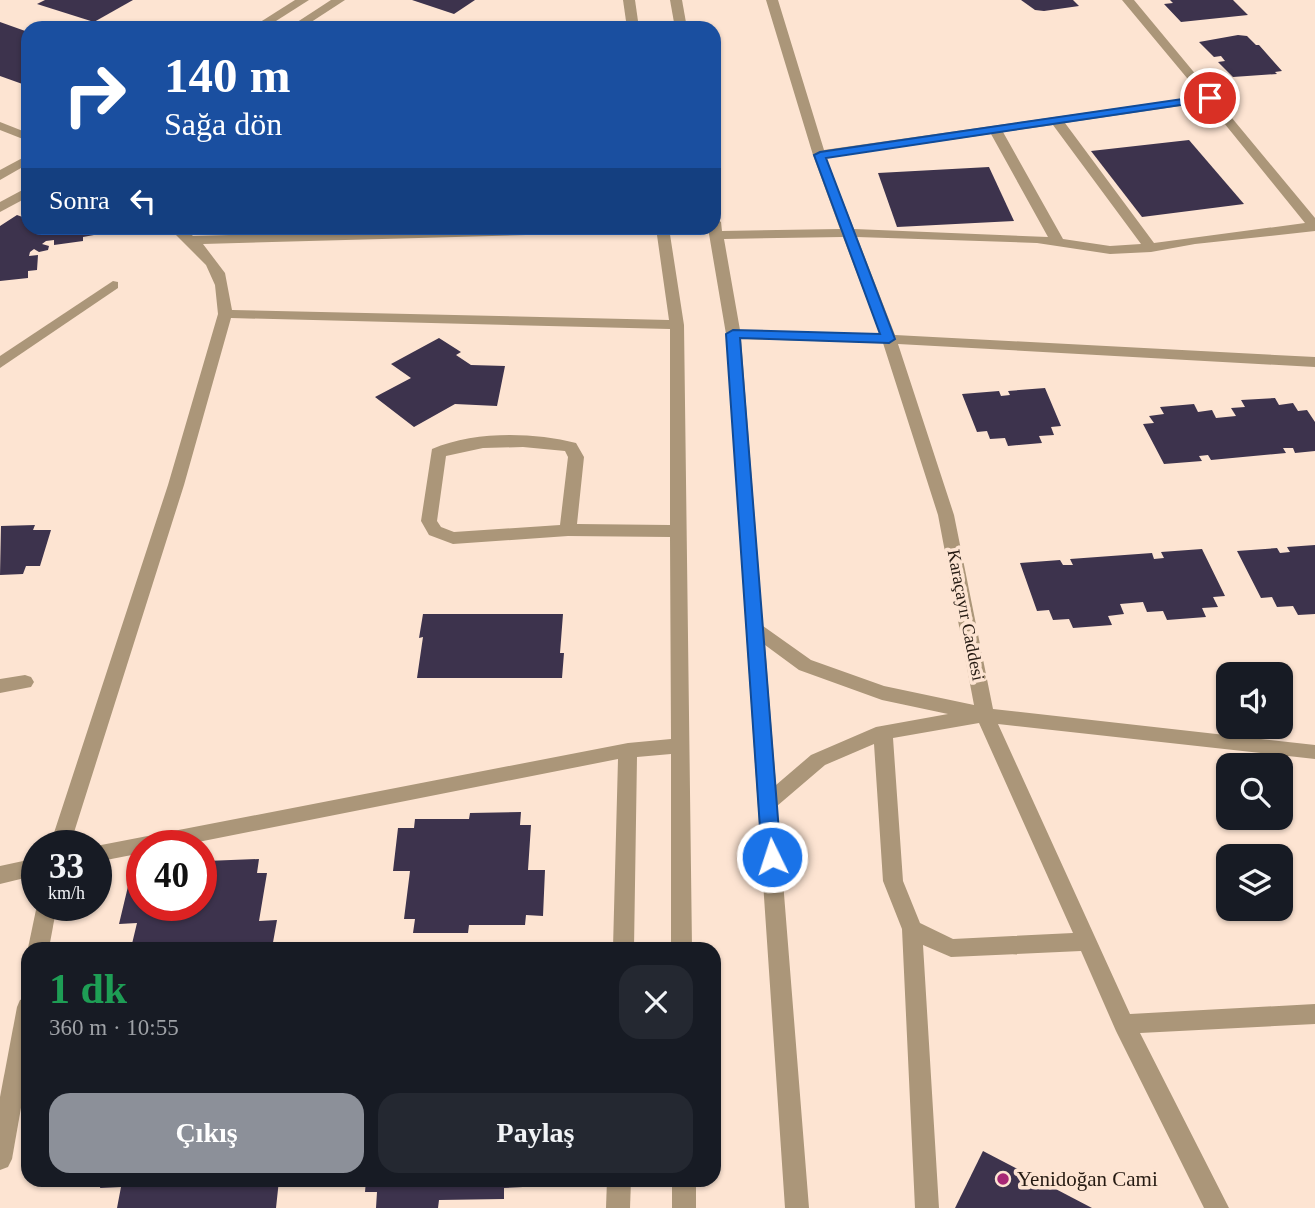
<!DOCTYPE html>
<html lang="tr">
<meta charset="utf-8">
<style>
body{margin:0;font-family:Georgia,serif;background:#242831;color:#f1f3f6;height:100vh;display:flex;flex-direction:column;font-size:26px;white-space:nowrap}
*{box-sizing:border-box;margin:0}
p{font-size:23px;color:#9ea1a6}
.icon{flex:none;width:38px;height:38px;fill:none;stroke:currentColor;stroke-width:2;stroke-linecap:round;stroke-linejoin:round}
.map{position:relative;flex:1;overflow:hidden}
.drawer{position:absolute;left:21px;top:942px;width:700px;height:245px;display:flex;flex-direction:column;background:#171b24;border-radius:21px;box-shadow:0 2px 5px #0004}
.drawer>*{flex:none}
.banner{position:absolute;left:21px;top:21px;width:700px;height:214px;border-radius:21px;box-shadow:0 2px 5px #0004;background:#1a4fa0;color:#fff;overflow:hidden}
.controls{position:absolute;left:1216px;top:662px;display:grid;gap:14px}
.controls a{display:grid;place-items:center;width:77px;height:77px;border-radius:14px;background:#171b24;box-shadow:0 2px 5px #0004;font-size:35px}
.speed{position:absolute;left:21px;top:830px;display:flex;gap:14px;font-size:35px;font-weight:700;text-align:center}
.speed>*{display:grid;place-content:center;width:91px;height:91px;border-radius:50%;background:#171b24;box-shadow:0 2px 5px #0004;line-height:1}
.speed small{font-size:18px;font-weight:400}
.speed .limit{border:10px solid #d22;background:#fff;color:#111}
.pin{position:absolute;display:grid;place-items:center;width:60px;height:60px;color:#fff;margin:-30px;border:4px solid #fff;border-radius:50%;box-shadow:0 2px 7px #0007}
.me{position:absolute;width:77px;margin:-38px;rotate:356deg;stroke-linejoin:round;filter:drop-shadow(0 0 5px #0008)}
.turn{display:flex;align-items:center;gap:24px;height:147px;padding:0 28px;font-size:32px}
.turn .icon{width:91px;height:91px;stroke-width:2.5}
.turn b{display:block;font-size:49px;line-height:60px}
.then{display:flex;align-items:center;height:66px;padding:0 28px;background:#0003;gap:14px;font-size:26px}
.round{display:grid;place-items:center;flex:none;width:74px;height:74px;border-radius:21px;background:#242831}
.headline{display:flex;align-items:center;justify-content:space-between;height:119px;padding:0 28px}
h1{font-size:42px;font-weight:700;line-height:52px;color:#1e9e55}
.action{display:flex;gap:14px;margin-top:auto;padding:14px 28px}
.action a{flex:1;height:80px;border-radius:21px;background:#8c9099;color:#fff;font-size:28px;font-weight:700;line-height:80px;text-align:center}
.action a+a{background:#242831;color:#f1f3f6}
.map>svg:first-child{display:block}
</style>
<div class="map">
<svg width="1315" height="1208" viewBox="0 0 1315 1208">
<rect width="100%" height="100%" fill="#fde4d2"/>
<!-- building -->
<g fill="#3d334d">
<polygon points="45,0 133,0 94,22 37,4"/>
<polygon points="412,0 475,0 454,14"/>
<polygon points="1021,0 1073,0 1079,6 1044,11 1035,10"/>
<polygon points="1170,0 1233,0 1248,15 1181,22 1164,4 1173,3"/>
<polygon points="0,22 28,32 28,86 0,76"/>
<polygon points="1238,35 1247,36 1256,45 1259,45 1282,71 1275,72 1277,74 1233,77 1218,62 1225,61 1221,56 1214,57 1199,42"/>
<polygon points="1189,140 1244,204 1142,217 1091,151"/>
<polygon points="989,167 1014,221 897,227 878,173"/>
<polygon points="17,215 28,219 28,228 94,228 94,235 83,237 83,241 54,245 54,240 46,241 42,244 49,246 48,250 39,252 34,249 30,252 29,256 38,255 37,270 28,271 28,278 0,281 0,226"/>
<polygon points="439,338 461,352 456,355 471,365 505,366 497,406 455,404 414,427 375,397 411,378 391,364"/>
<polygon points="1045,388 1061,426 1051,427 1054,435 1039,436 1042,443 1008,446 1005,438 990,439 987,431 977,432 962,394 999,391 1001,396 1010,395 1008,391"/>
<polygon points="1275,398 1279,405 1293,403 1298,411 1307,410 1315,422 1315,451 1295,453 1293,448 1283,448 1286,453 1211,460 1208,455 1199,456 1202,461 1164,464 1143,424 1154,423 1149,416 1164,414 1160,407 1194,404 1198,412 1212,410 1216,418 1236,416 1231,408 1245,407 1241,400"/>
<polygon points="35,525 33,530 51,530 40,566 26,566 23,574 0,575 1,526"/>
<polygon points="1315,545 1315,614 1298,615 1293,606 1277,607 1272,597 1261,598 1237,551 1277,548 1280,553 1290,552 1287,547"/>
<polygon points="1202,549 1225,596 1213,597 1218,607 1202,608 1206,617 1167,620 1163,611 1147,612 1143,602 1120,604 1124,614 1108,616 1112,625 1073,628 1069,619 1053,620 1049,610 1037,611 1020,563 1060,560 1063,565 1073,565 1070,559 1152,553 1154,559 1164,558 1161,552"/>
<polygon points="423,614 563,614 560,653 564,653 562,678 417,678 423,637 419,638"/>
<polygon points="521,812 520,825 531,825 528,870 545,870 543,916 526,915 525,925 469,925 468,933 413,933 415,919 404,919 410,871 393,871 398,828 414,828 415,819 469,819 470,813"/>
<polygon points="259,859 257,873 267,873 259,921 277,920 272,948 131,948 137,923 119,924 130,878 142,878 142,905 201,905 201,867 205,867 206,861"/>
<polygon points="983,1151 1092,1208 955,1208"/>
<polygon points="102,1180 279,1180 276,1208 117,1208 121,1187 100,1188"/>
<polygon points="366,1180 523,1180 523,1187 504,1188 504,1199 439,1200 438,1208 376,1208 377,1192 365,1192"/>
</g>
<g fill="none" stroke-linecap="round" stroke-linejoin="round">
<!-- minor -->
<g fill="#ab9679" fill-rule="evenodd">
<polygon points="295,0 309,0 265,28 251,28"/>
<polygon points="331,0 345,0 302,28 288,28"/>
<polygon points="623,0 635,0 639,28 627,28"/>
<polygon points="670,0 682,0 687,28 675,28"/>
<path d="M766,0H778L824,150L1202,96L1122,0H1134L1315,218V231L1195,244L1151,252L1110,254L1037,243L857,237L895,335L1315,357V367L898,344L954,515L993,709L1315,745V759L998,724L1130,1014L1315,1004V1024L1140,1033L1229,1208H1204L1116,1031L1081,951L951,957L923,945L939,1208H915L902,929L883,881L874,744L825,765L777,806L809,1208H785L726,334L708,228H714V218L721,222L722,231L840,229L813,155ZM1207,102L1305,223L1154,243L1065,123ZM1053,125L1141,244L1110,246L1063,239L1003,132ZM991,134L1048,237L854,229L826,158ZM843,237L880,334L740,330L724,239ZM741,339L883,343L938,515L974,705L884,686L811,660L763,626ZM765,645L799,670L882,700L948,714L876,727L811,755L776,785ZM979,723L1073,933L953,939L920,923L903,881L893,738Z"/>
<polygon points="0,122 28,133 28,141 0,130"/>
<polygon points="28,155 28,164 0,180 0,170"/>
<polygon points="28,187 28,197 0,212 0,202"/>
<path d="M169,228H183L193,236L503,228H641L635,232L203,244L225,273L232,310L669,320L656,228H669L684,325L692,948H671V754L637,757L634,948H613L618,759L183,845H142V853L96,862V846L628,743L671,739L670,537L568,536L453,544L429,535L421,521L432,449C474,431 532,432 576,443L584,457L577,524L670,525V329L231,318L184,485L70,845H50L168,485L218,314L215,285L206,265ZM523,447L565,451L568,457L560,525L454,532L441,527L437,521L446,456L483,448Z"/>
<polygon points="113,281 118,282 118,288 0,368 0,356"/>
<polygon points="25,675 31,677 34,682 31,687 0,693 0,679"/>
<polygon points="37,858 37,875 0,884 0,866"/>
<polygon points="37,905 57,905 49,948 28,948"/>
<polygon points="28,997 28,1068 12,1159 8,1167 0,1170 0,1097 17,1007 20,1000"/>
<polygon points="607,1180 631,1180 630,1208 606,1208"/>
<rect x="672" y="1180" width="24" height="28"/>
</g>
</g>
<!-- route -->
<polygon fill="#1a73e8" stroke="#114b97" stroke-width="2" points="1210,95 1216,98 1214,100 826,158 895,339 889,343 740,338 781,857 778,862 772,864 765,862 762,857 726,334 733,330 880,334 814,155 820,152"/>
<!-- markers -->
<circle fill="#a72775" stroke="#fde4d2" stroke-width="2.5" cx="1003" cy="1179" r="7"/>
<g text-anchor="middle" dominant-baseline="central" stroke-width="7" stroke-linejoin="round" paint-order="stroke">
<!-- street labels -->
<g font-size="18" fill="#251a12" stroke="#fde4d2">
<text transform="translate(966 615) rotate(79)">Karaçayır Caddesi</text>
</g>
<!-- near-poi labels -->
<g font-size="21" fill="#251a12" stroke="#fde4d2" text-anchor="start">
<text x="1017" y="1179">Yenidoğan Cami</text>
</g>
</g>
</svg>
<div class="controls">
<a><svg class="icon" aria-label="sound" viewBox="0 0 24 24"><path d="M4 9h4l5-4v14l-5-4H4zM17 9q2 3 0 6"/></svg></a>
<a><svg class="icon" aria-label="search" viewBox="0 0 24 24"><circle cx="10" cy="10" r="6"/><path d="M15 15l6 6"/></svg></a>
<a><svg class="icon" aria-label="layers" viewBox="0 0 24 24"><path d="M12 4l9 5-9 5-9-5zM3 14l9 5 9-5"/></svg></a>
</div>
<div class="speed"><div>33<small>km/h</small></div><div class="limit">40</div></div>
<div class="pin" style="left:1210px;top:98px;background:#d93025"><svg class="icon" aria-label="arrive" viewBox="0 0 24 24"><path d="M6 21V4h12l-3 4 3 4H6"/></svg></div>
<svg class="me" style="left:772px;top:857px" viewBox="-20 -20 40 40"><circle r="17" fill="#1a73e8" stroke="#fff" stroke-width="3"/><path d="M0-11L8 9 0 5-8 9z" fill="#fff"/></svg>
<div class="banner">
<div class="turn"><svg class="icon" aria-label="right" viewBox="0 0 24 24"><path d="M7 20v-9h11M14 6l5 5-5 5"/></svg><div><b>140 m</b>Sağa dön</div></div>
<div class="then">Sonra<svg class="icon" aria-label="left" viewBox="0 0 24 24"><path d="M17 20v-9H6M10 6l-5 5 5 5"/></svg></div>
</div>
<section class="drawer">
<div class="headline"><div><h1>1 dk</h1><p>360 m · 10:55</p></div><a class="round"><svg class="icon" aria-label="close" viewBox="0 0 24 24"><path d="M6 6l12 12M18 6L6 18"/></svg></a></div>
<div class="action"><a>Çıkış</a><a>Paylaş</a></div>
</section>
</div>
